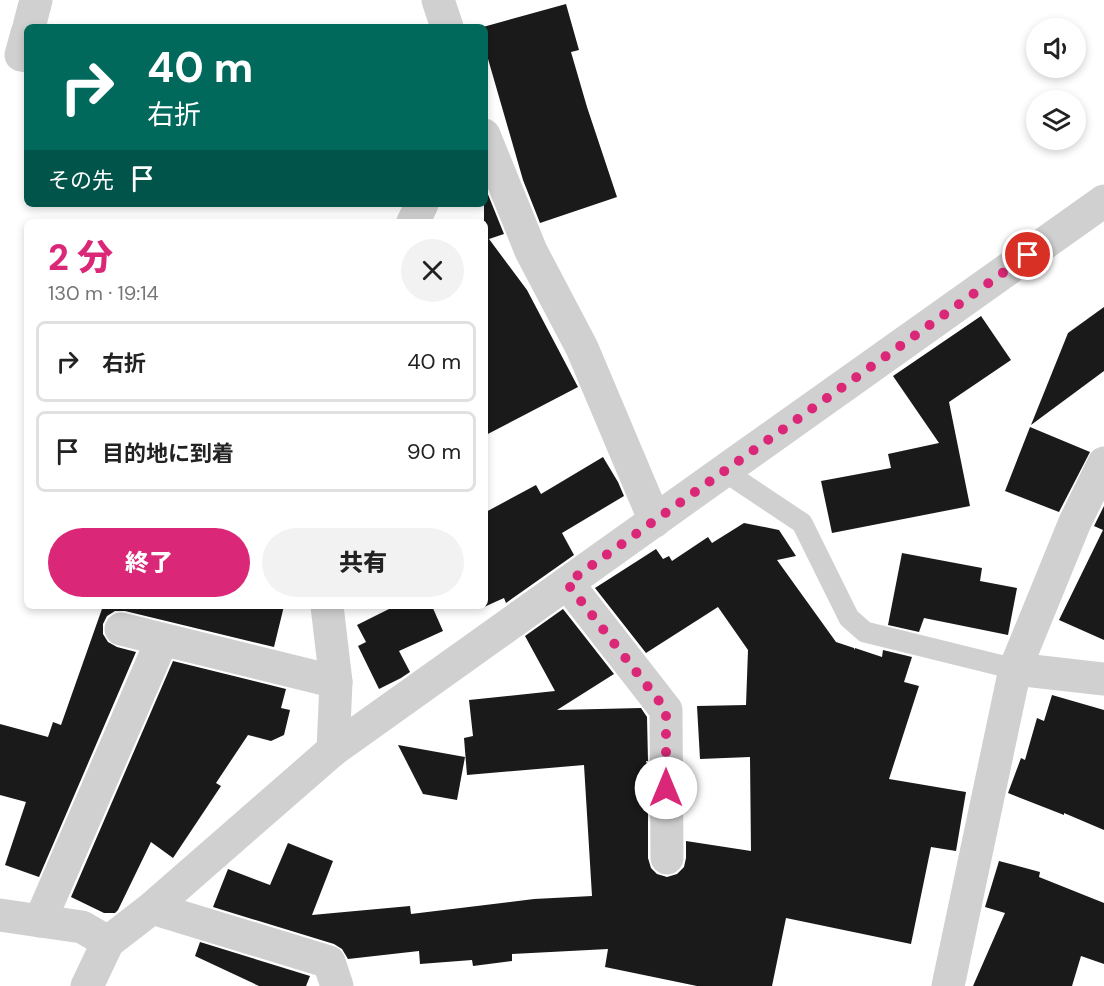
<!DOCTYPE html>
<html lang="ja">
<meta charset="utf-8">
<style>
body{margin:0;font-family:"DM Sans","Noto Sans JP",sans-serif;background:#f2f2f2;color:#222;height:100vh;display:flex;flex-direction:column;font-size:22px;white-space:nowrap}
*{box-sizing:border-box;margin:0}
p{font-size:20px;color:#767676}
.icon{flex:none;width:33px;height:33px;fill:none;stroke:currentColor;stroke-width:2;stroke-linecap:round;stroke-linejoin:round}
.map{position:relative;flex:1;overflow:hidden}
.details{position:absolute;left:24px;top:219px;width:464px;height:390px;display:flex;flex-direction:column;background:#fff;border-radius:9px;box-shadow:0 3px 9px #0003}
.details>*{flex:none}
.hud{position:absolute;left:24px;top:24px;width:464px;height:183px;border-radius:9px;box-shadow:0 3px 9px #0003;background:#00695c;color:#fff;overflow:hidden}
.tools{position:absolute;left:1026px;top:18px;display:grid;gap:12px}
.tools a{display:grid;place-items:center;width:60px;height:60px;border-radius:50%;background:#fff;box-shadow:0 3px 9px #0003;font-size:30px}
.pin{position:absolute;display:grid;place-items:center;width:51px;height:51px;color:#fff;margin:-26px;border:3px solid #fff;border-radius:50%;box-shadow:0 2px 6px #0007}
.me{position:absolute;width:66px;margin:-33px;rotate:0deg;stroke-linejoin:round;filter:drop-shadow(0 0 4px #0008)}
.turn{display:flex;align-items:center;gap:21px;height:126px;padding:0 24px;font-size:27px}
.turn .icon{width:78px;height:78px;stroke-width:2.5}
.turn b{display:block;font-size:42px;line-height:51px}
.then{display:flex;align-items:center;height:57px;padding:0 24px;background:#0003;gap:12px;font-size:22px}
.round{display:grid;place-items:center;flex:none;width:63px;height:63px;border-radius:32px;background:#f2f2f2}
.head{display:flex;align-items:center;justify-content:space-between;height:102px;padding:0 24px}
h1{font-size:36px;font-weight:800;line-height:45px;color:#db2777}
.cta{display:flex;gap:12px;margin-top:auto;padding:12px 24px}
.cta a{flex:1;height:69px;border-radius:36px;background:#db2777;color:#fff;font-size:24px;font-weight:800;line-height:69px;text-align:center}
.cta a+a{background:#f2f2f2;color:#222}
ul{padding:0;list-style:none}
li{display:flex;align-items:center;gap:18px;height:81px;margin:0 12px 9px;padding:0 12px;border:3px solid #e0e0e0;border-radius:9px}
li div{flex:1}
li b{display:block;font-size:22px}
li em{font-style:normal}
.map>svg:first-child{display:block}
</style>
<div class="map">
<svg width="1104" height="986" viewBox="0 0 1104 986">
<rect width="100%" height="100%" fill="#fff"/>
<!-- building -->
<g fill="#1a1a1a">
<polygon points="566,4 579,50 571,52 587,107 617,197 540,223 523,180 484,45 484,27 483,27"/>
<polygon points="487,192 504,234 489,239 527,290 578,387 484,436 484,193"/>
<polygon points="1104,307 1104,371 1031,425 1068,333"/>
<polygon points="981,316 1011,360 949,402 970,506 832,533 821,481 891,468 888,454 939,443 893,376"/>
<polygon points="1030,427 1090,452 1059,512 1005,491"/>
<polygon points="603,457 618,482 624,496 562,533 574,555 506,603 504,598 484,607 484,513 536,485 541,494"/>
<polygon points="1104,506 1104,640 1059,620 1103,530 1094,526"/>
<polygon points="744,523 779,530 796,556 777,560 836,642 854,648 855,650 855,648 882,657 883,650 912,657 904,682 919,686 889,779 966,792 956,851 931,847 911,944 786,918 772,986 697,986 605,967 608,949 512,954 512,961 473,966 472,960 420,964 419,951 348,959 342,949 334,944 213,907 228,869 270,885 288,843 333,861 312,915 410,906 411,914 534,899 592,896 584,765 467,775 464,738 473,736 469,700 555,691 525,636 563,609 614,674 557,710 641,708 647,717 648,761 646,761 648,770 648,858 651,868 657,874 667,877 677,874 684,867 686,858 686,841 751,851 750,757 700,759 697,706 746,705 748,650 718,607 646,653 595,588 656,549 663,559 669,556 672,561 708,537 712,543"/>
<polygon points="902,553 982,568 980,581 1017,588 1008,635 924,618 919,632 888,625"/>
<polygon points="103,606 284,606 274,647 125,611 115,611 107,616 103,624 103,634 108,642 117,647 136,652 39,877 5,865 26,802 0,795 0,724 48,737 53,722 61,725"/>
<polygon points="395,606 432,606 443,631 399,651 410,672 401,678 379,689 358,646 366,642 357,625"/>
<polygon points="173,661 286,689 281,708 290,710 284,735 271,741 248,735 216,783 221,786 173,858 151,842 118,910 115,913 104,913 71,897"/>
<polygon points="1052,695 1104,710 1104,830 1064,813 1064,815 1008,793 1021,758 1025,760 1037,718 1044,721"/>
<polygon points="398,745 465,757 457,800 423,794"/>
<polygon points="999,861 1040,872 1039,877 1104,903 1104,964 1081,956 1072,986 973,986 1005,913 985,907"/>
<polygon points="200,942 310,976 306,986 259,986 195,956"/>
</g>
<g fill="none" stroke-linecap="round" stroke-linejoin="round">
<!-- service -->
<polyline stroke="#d0d0d0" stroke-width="21" points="724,471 802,523 849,618 865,632 1015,669"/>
<!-- minor -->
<g stroke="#d0d0d0" stroke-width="33">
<polyline points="438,0 447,27"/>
<polyline points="29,27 36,0"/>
<polyline points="27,33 21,55 27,56"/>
<polyline points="484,135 531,251 582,348 655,521"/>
<polyline points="413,222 422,204"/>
<polyline points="567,583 666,710 667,858"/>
<polyline points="327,606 336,682 333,750"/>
<polyline points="121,629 336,682"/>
<polyline points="1015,669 1104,679"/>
<polyline points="152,908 329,962 337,986"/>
<polyline points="0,915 82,927 108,942"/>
<polyline points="40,921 162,640"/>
<polyline points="87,986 108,942 152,908 333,750 724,471 1104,201"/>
<polyline points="948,986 1015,669 1075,522 1104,463"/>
</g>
</g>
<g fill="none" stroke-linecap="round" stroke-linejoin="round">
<!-- route -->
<polyline stroke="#db2777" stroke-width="10" stroke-dasharray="0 18" points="666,788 666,710 567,583 1028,255"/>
</g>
</svg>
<div class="tools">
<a><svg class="icon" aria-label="sound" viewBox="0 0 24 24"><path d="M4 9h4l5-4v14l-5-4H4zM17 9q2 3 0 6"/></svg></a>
<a><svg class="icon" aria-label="layers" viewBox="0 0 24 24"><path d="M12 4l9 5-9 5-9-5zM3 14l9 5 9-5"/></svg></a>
</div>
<div class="pin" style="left:1028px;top:255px;background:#d93025"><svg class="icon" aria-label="arrive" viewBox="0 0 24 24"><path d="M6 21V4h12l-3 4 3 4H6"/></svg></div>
<svg class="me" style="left:666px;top:788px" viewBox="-20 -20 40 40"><circle r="19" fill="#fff"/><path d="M0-13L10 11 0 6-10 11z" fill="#db2777"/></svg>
<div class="hud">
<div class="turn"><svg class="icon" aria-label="right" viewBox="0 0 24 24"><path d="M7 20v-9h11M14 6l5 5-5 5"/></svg><div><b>40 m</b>右折</div></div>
<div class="then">その先<svg class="icon" aria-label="arrive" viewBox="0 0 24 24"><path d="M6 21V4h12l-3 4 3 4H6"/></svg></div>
</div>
<section class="details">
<div class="head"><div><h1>2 分</h1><p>130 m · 19:14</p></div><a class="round"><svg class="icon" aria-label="close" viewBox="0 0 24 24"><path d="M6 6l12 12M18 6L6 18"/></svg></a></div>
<ul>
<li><svg class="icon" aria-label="right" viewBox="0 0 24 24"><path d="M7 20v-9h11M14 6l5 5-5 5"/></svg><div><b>右折</b></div><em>40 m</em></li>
<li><svg class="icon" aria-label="arrive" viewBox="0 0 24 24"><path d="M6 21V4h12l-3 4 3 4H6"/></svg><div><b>目的地に到着</b></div><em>90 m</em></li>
</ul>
<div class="cta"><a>終了</a><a>共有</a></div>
</section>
</div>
